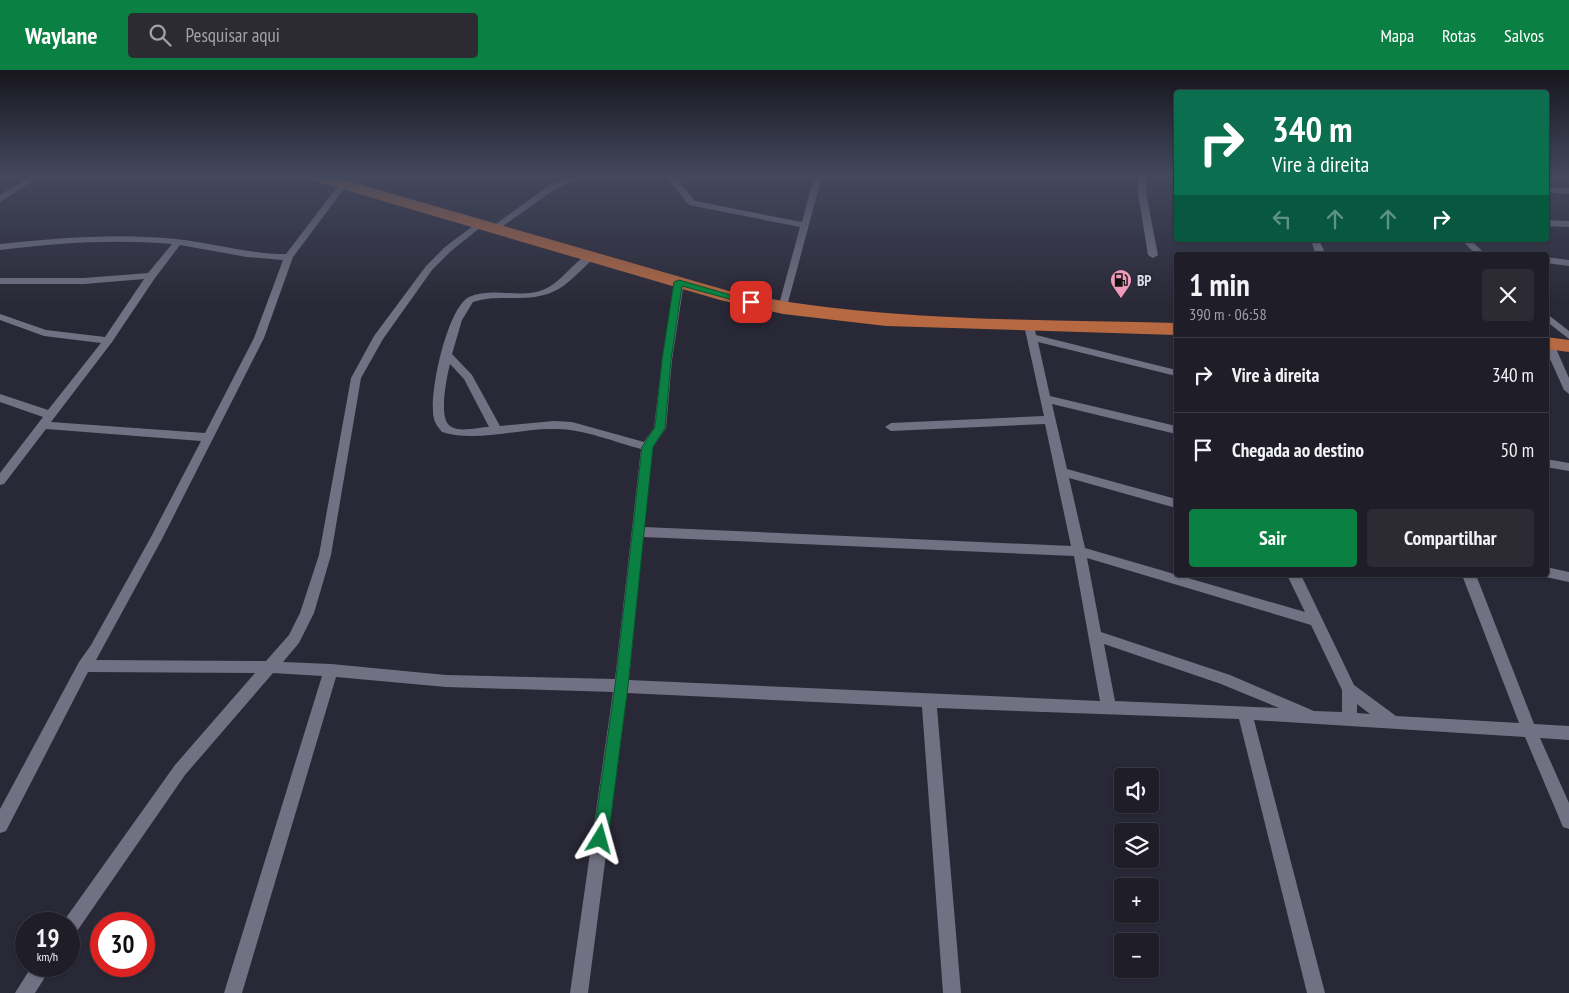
<!DOCTYPE html>
<html lang="pt">
<meta charset="utf-8">
<style>
body{margin:0;font-family:"PT Sans Narrow",sans-serif;background:#2c2b34;color:#f1f3f6;height:100vh;display:flex;flex-direction:column;font-size:19px;white-space:nowrap}
*{box-sizing:border-box;margin:0}
p{font-size:16px;color:#a1a2a8}
.icon{flex:none;width:28px;height:28px;fill:none;stroke:currentColor;stroke-width:2;stroke-linecap:round;stroke-linejoin:round}
.map{position:relative;flex:1;overflow:hidden}
.sheet{position:absolute;left:1174px;top:182px;width:375px;height:325px;display:flex;flex-direction:column;background:#1f1e28;border-radius:5px;box-shadow:0 1px 4px #0004,0 0 0 1px #3c3c45}
.sheet>*{flex:none}
.hud{position:absolute;left:1174px;top:20px;width:375px;height:152px;border-radius:5px;box-shadow:0 1px 4px #0004,0 0 0 1px #3c3c45;background:#0b6e4f;color:#fff;overflow:hidden}
.controls{position:absolute;left:1114px;top:698px;display:grid;gap:10px}
.controls a{display:grid;place-items:center;width:45px;height:45px;border-radius:5px;background:#1f1e28;box-shadow:0 1px 4px #0004,0 0 0 1px #3c3c45;font-size:25px}
.speed{position:absolute;left:15px;top:842px;display:flex;gap:10px;font-size:25px;font-weight:700;text-align:center}
.speed>*{display:grid;place-content:center;width:65px;height:65px;border-radius:50%;background:#1f1e28;box-shadow:0 1px 4px #0004,0 0 0 1px #3c3c45;line-height:1}
.speed small{font-size:12px;font-weight:400}
.speed .limit{border:8px solid #d22;background:#fff;color:#111}
.pin{position:absolute;display:grid;place-items:center;width:42px;height:42px;color:#fff;margin:-21px;border-radius:10px;box-shadow:0 2px 8px #0006}
.me{position:absolute;width:55px;margin:-28px;rotate:8deg;stroke-linejoin:round;filter:drop-shadow(0 0 4px #0008)}
.turn{display:flex;align-items:center;gap:18px;height:105px;padding:0 15px;font-size:22px}
.turn .icon{width:65px;height:65px;stroke-width:2.5}
.turn b{display:block;font-size:35px;line-height:42px}
.lanes{display:flex;align-items:center;height:48px;padding:0 15px;background:#0003;justify-content:center;gap:25px;direction:ltr}
.lanes .off{opacity:.35}
.round{display:grid;place-items:center;flex:none;width:52px;height:52px;border-radius:5px;background:#2c2b34}
.head{display:flex;align-items:center;justify-content:space-between;height:85px;padding:0 15px}
h1{font-size:30px;font-weight:700;line-height:38px}
.action{display:flex;gap:10px;margin-top:auto;padding:10px 15px}
.action a{flex:1;height:58px;border-radius:5px;background:#0b8043;color:#fff;font-size:20px;font-weight:700;line-height:58px;text-align:center}
.action a+a{background:#2c2b34;color:#f1f3f6}
ul{padding:0;list-style:none}
li{display:flex;align-items:center;gap:15px;height:75px;padding:0 15px;border-top:1px solid #3c3c45}
li div{flex:1}
li b{display:block;font-size:19px}
li em{font-style:normal}
header{display:flex;align-items:center;gap:30px;box-sizing:border-box;height:70px;padding:0 25px;background:#0b8043;color:#fff}
header strong{font-size:24px}
nav{display:flex;gap:28px;margin-inline-start:auto;font-size:18px}
.search{width:350px;height:45px;background:#2c2b34;display:flex;align-items:center;gap:12px;box-sizing:border-box;padding:0 18px;border-radius:5px;color:#a1a2a8;font-size:19px}
.map>svg:first-child{display:block}
</style>
<header>
<strong>Waylane</strong>
<div class="search"><svg class="icon" aria-label="search" viewBox="0 0 24 24"><circle cx="10" cy="10" r="6"/><path d="M15 15l6 6"/></svg>Pesquisar aqui</div>
<nav><a>Mapa</a><a>Rotas</a><a>Salvos</a></nav>
</header>
<div class="map">
<svg width="1569" height="923" viewBox="0 0 1569 923">
<rect width="100%" height="100%" fill="#292836"/>
<g fill="none" stroke-linecap="round" stroke-linejoin="round">
<!-- street -->
<g fill="#727183" fill-rule="evenodd">
<polygon points="31,106 41,106 0,132 0,125"/>
<polygon points="573,106 584,106 554,120 496,161 490,161 489,159 548,116"/>
<polygon points="666,106 674,106 695,131 802,152 814,106 822,106 786,240 780,240 778,238 800,157 689,135"/>
<polygon points="1139,106 1147,106 1146,123 1158,185 1153,188 1148,185 1138,123"/>
<path d="M340,113L347,115L293,187L264,268L162,469L96,590L266,591L289,565L300,543L319,485L351,308L374,266L426,196L445,177L478,152L482,155L481,157L451,181L432,200L383,269L361,308L331,485L314,543L299,573L283,592L331,594L446,605L615,609L641,379C614,372 584,359 556,359C518,358 478,373 442,362C439,358 435,354 434,349C428,326 447,238 469,227C493,216 522,230 545,219C562,212 575,189 590,184L593,185V189C565,215 558,228 516,228C502,228 487,227 473,232L462,250L452,284L472,305L500,356L554,351L572,352L644,372L654,358L662,290L674,212L676,210H682L684,212L672,290L666,358L653,377L644,457L1071,476L1045,354L891,361L885,357L891,353L1044,346L1024,255L1029,252L1034,255L1036,265L1176,300V306L1038,272L1050,326L1176,356V364L1052,334L1067,399L1176,429V438L1069,408L1085,478L1305,542L1287,505H1301L1354,615L1396,646L1519,653L1462,505H1476L1534,654L1569,656V670L1540,668L1569,733V759L1563,757L1525,667L1254,650L1325,923H1307L1239,649L937,638L961,923H943L922,637L627,623L588,923H570L613,622L446,617L336,607L242,923H224L322,606L273,603L185,705L75,864L69,867V854H62L63,852L175,695L255,603L88,602L6,761L0,763V739L79,592L91,575L151,467L201,371L46,359L4,414L0,415V403L43,347L0,332V324L48,340L101,273L44,266L0,250V244L46,260L105,267L144,209L84,214H0V208H84L148,203L172,174C114,169 57,173 0,180V174C59,168 117,163 176,169C213,173 249,184 286,184ZM180,175L247,187L283,190L254,268L205,363L51,352L112,272L155,208ZM450,294L464,309L489,357C479,357 459,363 450,356C438,348 447,306 450,294ZM643,467L1074,486L1100,631L629,610ZM1087,488L1311,555L1342,620V642L1314,641L1230,605L1101,562ZM1104,574L1221,614L1279,638L1115,631ZM1357,634L1370,644L1357,643Z"/>
<polygon points="1546,117 1569,118 1569,124 1546,122"/>
<polygon points="1546,150 1569,151 1569,157 1546,156"/>
<polygon points="1311,170 1319,170 1326,185 1316,185"/>
<polygon points="1462,170 1471,170 1486,185 1476,185"/>
<polygon points="1546,187 1569,190 1569,196 1546,193"/>
<polygon points="1546,243 1569,261 1569,269 1546,251"/>
<polygon points="1549,271 1554,274 1569,308 1569,324 1564,320 1546,280 1546,272"/>
<polygon points="1546,389 1569,393 1569,401 1546,397"/>
<polygon points="1546,497 1569,502 1569,512 1541,506 1546,505"/>
<polygon points="32,896 52,896 35,923 15,923"/>
</g>
<!-- highway -->
<g fill="#b76941" fill-rule="evenodd">
<path d="M306,106H331L729,221C876,252 1027,249 1176,253V265L886,256L783,244L720,230L308,109Z"/>
<polygon points="1546,267 1569,270 1569,282 1546,279"/>
</g>
</g>
<!-- sky -->
<linearGradient id="sky" x2="0" y2="1"><stop stop-color="#17161e"/><stop offset="0.45" stop-color="#43485d"/><stop offset="1" stop-color="#43485d" stop-opacity="0"/></linearGradient>
<rect width="1569" height="235" fill="url(#sky)"/>
<!-- route -->
<polygon fill="#0b8043" stroke="#07532c" points="679,210 755,232 751,235 682,216 671,290 665,358 653,377 628,616 608,769 605,775 600,777 595,775 593,769 615,616 642,377 655,357 662,290 674,212"/>
<!-- icons -->
<defs>
<g id="fuel-pin" transform="scale(1.125)"><path d="M0 17L-7.5 6A9.5 9.5 0 1 1 7.5 6Z" fill="#ef9ab8" stroke="#292836"/><path d="M-5.5-6h7V0h2V4h1.3V-2.5L3-4.5l.8-.8L6-3V5H2.5V1h-1V6h-7ZM-4.2-4.7v3.2H.2V-4.7Z" fill="#111"/></g>
</defs>
<g fill-rule="evenodd">
<use href="#fuel-pin" x="1121" y="210"/>
</g>
<g text-anchor="middle" dominant-baseline="central" stroke-width="4" stroke-linejoin="round" paint-order="stroke">
<!-- far-poi labels -->
<g font-size="15" font-weight="bold" fill="#dddde7" stroke="#292836" text-anchor="start">
<text x="1137" y="210">BP</text>
</g>
</g>
</svg>
<div class="controls">
<a><svg class="icon" aria-label="sound" viewBox="0 0 24 24"><path d="M4 9h4l5-4v14l-5-4H4zM17 9q2 3 0 6"/></svg></a>
<a><svg class="icon" aria-label="layers" viewBox="0 0 24 24"><path d="M12 4l9 5-9 5-9-5zM3 14l9 5 9-5"/></svg></a>
<a>+</a>
<a>−</a>
</div>
<div class="speed"><div>19<small>km/h</small></div><div class="limit">30</div></div>
<div class="pin" style="left:751px;top:232px;background:#d93025"><svg class="icon" aria-label="arrive" viewBox="0 0 24 24"><path d="M6 21V4h12l-3 4 3 4H6"/></svg></div>
<svg class="me" style="left:600px;top:769px" viewBox="-20 -20 40 40"><path d="M0-17L14 15 0 8-14 15z" fill="#0b8043" stroke="#fff" stroke-width="4"/></svg>
<div class="hud">
<div class="turn"><svg class="icon" aria-label="right" viewBox="0 0 24 24"><path d="M7 20v-9h11M14 6l5 5-5 5"/></svg><div><b>340 m</b>Vire à direita</div></div>
<div class="lanes"><svg class="icon off" aria-label="left" viewBox="0 0 24 24"><path d="M17 20v-9H6M10 6l-5 5 5 5"/></svg><svg class="icon off" aria-label="ahead" viewBox="0 0 24 24"><path d="M12 20V5M6 11l6-6 6 6"/></svg><svg class="icon off" aria-label="ahead" viewBox="0 0 24 24"><path d="M12 20V5M6 11l6-6 6 6"/></svg><svg class="icon" aria-label="right" viewBox="0 0 24 24"><path d="M7 20v-9h11M14 6l5 5-5 5"/></svg></div>
</div>
<section class="sheet">
<div class="head"><div><h1>1 min</h1><p>390 m · 06:58</p></div><a class="round"><svg class="icon" aria-label="close" viewBox="0 0 24 24"><path d="M6 6l12 12M18 6L6 18"/></svg></a></div>
<ul>
<li><svg class="icon" aria-label="right" viewBox="0 0 24 24"><path d="M7 20v-9h11M14 6l5 5-5 5"/></svg><div><b>Vire à direita</b></div><em>340 m</em></li>
<li><svg class="icon" aria-label="arrive" viewBox="0 0 24 24"><path d="M6 21V4h12l-3 4 3 4H6"/></svg><div><b>Chegada ao destino</b></div><em>50 m</em></li>
</ul>
<div class="action"><a>Sair</a><a>Compartilhar</a></div>
</section>
</div>
